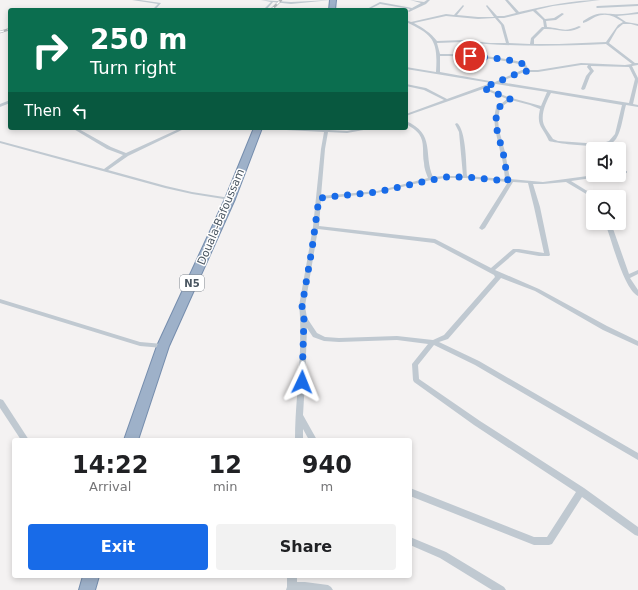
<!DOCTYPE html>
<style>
body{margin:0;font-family:"DejaVu Sans",sans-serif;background:#f2f2f2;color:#202124;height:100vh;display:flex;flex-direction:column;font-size:15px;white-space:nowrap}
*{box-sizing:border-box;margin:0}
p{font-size:13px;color:#757577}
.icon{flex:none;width:22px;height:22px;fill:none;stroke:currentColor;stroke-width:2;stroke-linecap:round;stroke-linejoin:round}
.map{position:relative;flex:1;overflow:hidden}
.sheet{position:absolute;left:12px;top:438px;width:400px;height:140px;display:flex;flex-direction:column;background:#fff;border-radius:4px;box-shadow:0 2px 6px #0003}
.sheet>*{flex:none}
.banner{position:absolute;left:8px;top:8px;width:400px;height:122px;border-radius:4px;box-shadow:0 2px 6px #0003;background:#0b6e4f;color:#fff;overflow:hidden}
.buttons{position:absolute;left:586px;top:142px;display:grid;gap:8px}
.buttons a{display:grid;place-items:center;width:40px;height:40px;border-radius:4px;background:#fff;box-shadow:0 2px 6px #0003;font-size:20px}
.pin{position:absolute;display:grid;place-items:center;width:34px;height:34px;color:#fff;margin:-17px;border:2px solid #fff;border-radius:50%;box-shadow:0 1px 4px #0007}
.me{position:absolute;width:44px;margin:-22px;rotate:2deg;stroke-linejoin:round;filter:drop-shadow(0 0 3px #0008)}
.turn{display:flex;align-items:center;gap:14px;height:84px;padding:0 16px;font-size:18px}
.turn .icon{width:52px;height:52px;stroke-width:2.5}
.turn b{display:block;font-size:28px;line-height:34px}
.then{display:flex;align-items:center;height:38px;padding:0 16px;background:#0003;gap:8px;font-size:15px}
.eta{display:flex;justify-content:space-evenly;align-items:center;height:68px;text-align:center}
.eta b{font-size:24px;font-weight:700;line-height:28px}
.primary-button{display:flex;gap:8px;margin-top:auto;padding:8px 16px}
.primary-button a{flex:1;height:46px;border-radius:4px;background:#186be8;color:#fff;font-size:16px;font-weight:700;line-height:46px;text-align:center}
.primary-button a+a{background:#f2f2f2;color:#202124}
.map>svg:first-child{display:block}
</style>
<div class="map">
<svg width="638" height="590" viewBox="0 0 638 590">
<rect width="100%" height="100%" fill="#f4f2f2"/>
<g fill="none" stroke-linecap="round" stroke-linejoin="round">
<!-- trunk casing -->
<g stroke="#758dad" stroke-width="2">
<g id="trunk">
<polygon points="330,0 336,0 335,10 329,10"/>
<polygon points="254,128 262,128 235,199 169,346 138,440 124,440 157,346 225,199"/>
<polygon points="83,576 99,576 95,590 79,590"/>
</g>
</g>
<!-- minor -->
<g fill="#c0c9d1" fill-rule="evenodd">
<polygon points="132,0 140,0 161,3 155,10 152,10 158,4"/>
<polygon points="261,0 291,2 331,0 291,4 273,2 266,10 263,10 271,2"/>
<polygon points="410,0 424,2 427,0 430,0 426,4 409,12 408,11 410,9 380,4 368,10 365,10 380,2 412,8 421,3"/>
<path d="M505,0H508L519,12C546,6 573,0 600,0L553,6L536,10L545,19L554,18L562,13L564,14L556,20L546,21L547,27C561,28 564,33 579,26L581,27C569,35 557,28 544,29L534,39V44H559L606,42L618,25L623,22C614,16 606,12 595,17C591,19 587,22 583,23V21C596,13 598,13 613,14C621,15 630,13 638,12V14L617,16L626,22L638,24V26L631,24H623L617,29L609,43L635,63H638V65L632,66L638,78V82L633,104L638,105V107L626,105C623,115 621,138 612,143C602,149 561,144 549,141C543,127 536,127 540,109L530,105L511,100L500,108L498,119L499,130L505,152L510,179L543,182L595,175H608L606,176L571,181L597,197H593V198L566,182L543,184H533L540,207L550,255L549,256H539L516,252L495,270L539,289L607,326L638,341V346L603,330L535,291L501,278L448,339L439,342L479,361L638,453V460L475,365L434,345L418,365L419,379L480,421L584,488L638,527V536L635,535L582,497L552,544L549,545H534L410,496V488L534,537H547L576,492L474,425L414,382L413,380L412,364L428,344L397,340L339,342L324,341L313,337L307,328L305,381L303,415L317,440H309L303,429V440H295C295,410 299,380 300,350C300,335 301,321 299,306L313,227L321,149L324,132L267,129L265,128L325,130V128H329V130L347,131L362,128H371L369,129L347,133L328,132L325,149L321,196L377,191L428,178C426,173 424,168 424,163C422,153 425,142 419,134C415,129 411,127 406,124V121C436,134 423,154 433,177L445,176H463L459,132L455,124L457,123C466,130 466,163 467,176L505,179C504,169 503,160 500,151C497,136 492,123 496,108L507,99L483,89L406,116V114L444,100L424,90L406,86V84L426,88L447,99L491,83L406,69V67L436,72C438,41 434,35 406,22V20L411,22L446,14L454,15L463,5L464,6L457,15L478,17H494L486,6L487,5L497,16H504L516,13ZM533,11L543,20L544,27H542L531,38L530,44L509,43L504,25L498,18H504ZM446,16L478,19L495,18L501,25L506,43H490L463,40L437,41C431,33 423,28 414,23ZM463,42C511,47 558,46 606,44L632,64L625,65L581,63L538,70H529L525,63C497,56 469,54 440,54L437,43ZM440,56C468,56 496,58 523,65L526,70H522L495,82L440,72ZM581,65H588L587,67L590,71L586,76L581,89L583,90L585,89L590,76L594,71L591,67V66L629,67L635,79L629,103L500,82L524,72H538ZM496,84L547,92L541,106L508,97L486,88ZM551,93L622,105L615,134L609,141L600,144L558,141L553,139C550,134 546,130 544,125C540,115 546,102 551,93ZM445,178H465L508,182L479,228L482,230L485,228L513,182L528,183L534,207L544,253L519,249H513L491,268L435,239L319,226L321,199L377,193L431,180ZM318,229L434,243L494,275L495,277L444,335L433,340L397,336L339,338L325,337L317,333L307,318L305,306Z"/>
<polygon points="638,4 638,6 597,8 596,7 597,6"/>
<polygon points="10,100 10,103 0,107 0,104"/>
<polygon points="72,128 77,128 111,147 126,153 181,128 186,128 128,156 108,170 166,186 192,192 230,198 232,199 230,200 192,194 165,188 0,143 0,141 104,169 123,155 107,149"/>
<polygon points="625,171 627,171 627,173 619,174 619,172"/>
<path d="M605,223H611L629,274L638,270V274L630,278L638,290V296C623,288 612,240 605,223Z"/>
<polygon points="0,299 140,342 163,344 165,344 166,346 165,348 163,348 140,346 0,303"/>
<polygon points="0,399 3,400 29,440 21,440 0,408"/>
<polygon points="410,537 446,552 504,587 506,590 492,590 440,558 410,545"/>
<polygon points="287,576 297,576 297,582 305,582 328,585 331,587 333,590 286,590 287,587"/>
</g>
<!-- trunk -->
<use href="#trunk" fill="#9eb1c9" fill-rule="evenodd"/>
<!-- rail casing -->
<g stroke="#b4b7bc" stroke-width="2.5">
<g id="rail">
<polyline points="271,10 281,0"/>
<polyline points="0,32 10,29"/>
</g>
</g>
<!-- rail -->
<use href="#rail" stroke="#fff" stroke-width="1.5" stroke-dasharray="4" stroke-linecap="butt"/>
</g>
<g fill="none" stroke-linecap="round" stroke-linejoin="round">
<!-- route -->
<path stroke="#186be8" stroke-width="7" stroke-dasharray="0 12.6" d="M302,382L304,318L302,306L312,249L319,198L377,192L445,177H465L508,181C506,171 505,162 503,152C499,137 493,124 498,108L510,99L483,88L521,72L528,71L526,65C509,58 488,58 470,56"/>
</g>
<g text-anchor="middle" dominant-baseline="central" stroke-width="3" stroke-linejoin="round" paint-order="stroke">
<!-- shield labels -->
<rect fill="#fff" stroke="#808890" stroke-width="1" x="180" y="275" width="24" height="16" rx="3"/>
<g font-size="10" font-weight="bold" fill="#495560">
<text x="192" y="283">N5</text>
</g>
<!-- street labels -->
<g font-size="11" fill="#495560" stroke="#fff">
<text transform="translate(221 217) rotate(-67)">Douala-Bafoussam</text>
</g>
</g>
</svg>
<div class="buttons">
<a><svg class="icon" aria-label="sound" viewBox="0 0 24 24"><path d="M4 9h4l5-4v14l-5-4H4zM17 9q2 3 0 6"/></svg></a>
<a><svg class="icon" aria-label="search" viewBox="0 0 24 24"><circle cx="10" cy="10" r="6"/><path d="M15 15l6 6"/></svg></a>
</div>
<div class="pin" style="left:470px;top:56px;background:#d93025"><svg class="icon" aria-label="arrive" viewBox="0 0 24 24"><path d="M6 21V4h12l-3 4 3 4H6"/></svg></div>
<svg class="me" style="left:302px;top:382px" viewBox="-20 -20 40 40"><path d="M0-17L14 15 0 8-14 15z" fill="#186be8" stroke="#fff" stroke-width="4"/></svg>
<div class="banner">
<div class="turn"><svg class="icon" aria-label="right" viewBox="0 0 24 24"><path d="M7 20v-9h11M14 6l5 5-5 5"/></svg><div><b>250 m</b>Turn right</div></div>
<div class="then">Then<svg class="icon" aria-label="left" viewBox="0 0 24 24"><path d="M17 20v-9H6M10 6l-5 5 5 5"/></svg></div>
</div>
<section class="sheet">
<div class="eta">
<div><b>14:22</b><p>Arrival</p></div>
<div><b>12</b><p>min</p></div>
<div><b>940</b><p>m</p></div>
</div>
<div class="primary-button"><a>Exit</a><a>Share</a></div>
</section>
</div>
